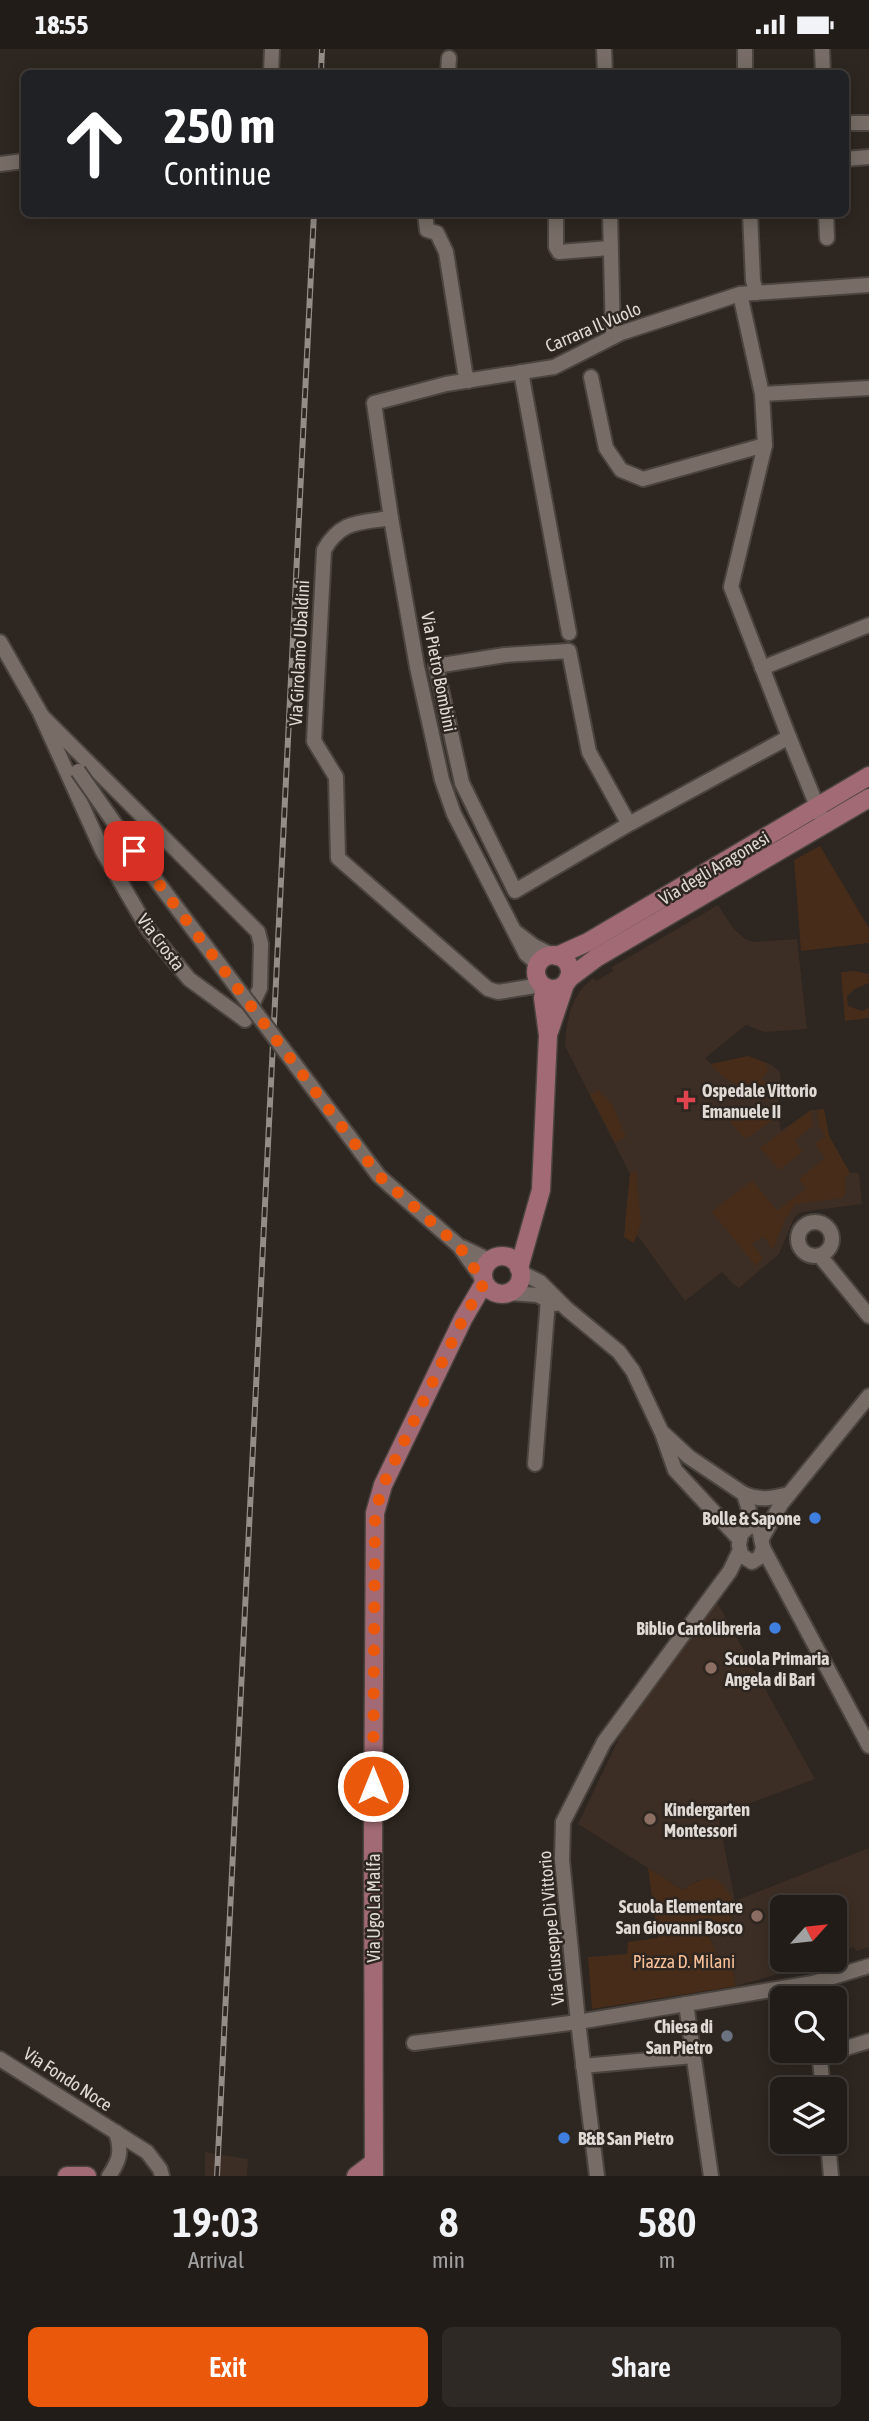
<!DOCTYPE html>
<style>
body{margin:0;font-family:"Asap Condensed",sans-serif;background:#2e2925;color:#f1f3f6;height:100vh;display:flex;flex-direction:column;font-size:26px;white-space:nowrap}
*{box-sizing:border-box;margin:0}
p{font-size:23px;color:#a2a1a2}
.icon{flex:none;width:38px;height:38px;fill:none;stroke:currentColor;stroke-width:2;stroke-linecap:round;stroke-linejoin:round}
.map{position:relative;height:2127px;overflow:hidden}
.side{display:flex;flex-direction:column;background:#221c18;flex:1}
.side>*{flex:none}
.hud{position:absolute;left:21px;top:21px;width:828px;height:147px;border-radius:10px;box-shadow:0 4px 18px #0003,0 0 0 2px #3f3a37;background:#202124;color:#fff;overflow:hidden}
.needle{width:46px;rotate:63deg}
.fabs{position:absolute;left:770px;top:1846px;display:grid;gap:14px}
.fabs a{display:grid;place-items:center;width:77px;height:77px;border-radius:10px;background:#221c18;box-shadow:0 4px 18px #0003,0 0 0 2px #3f3a37;font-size:35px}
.pin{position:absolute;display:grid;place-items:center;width:60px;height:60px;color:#fff;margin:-30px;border-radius:14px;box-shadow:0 4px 10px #0006}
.me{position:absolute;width:77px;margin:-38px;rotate:0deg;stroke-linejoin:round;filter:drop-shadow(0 0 5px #0008)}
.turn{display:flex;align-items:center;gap:24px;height:147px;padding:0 28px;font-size:32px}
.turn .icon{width:91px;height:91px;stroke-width:2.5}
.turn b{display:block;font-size:49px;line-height:60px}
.eta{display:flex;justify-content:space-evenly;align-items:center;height:119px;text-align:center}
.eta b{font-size:42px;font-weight:600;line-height:49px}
.action{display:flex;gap:14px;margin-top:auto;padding:14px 28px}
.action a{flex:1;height:80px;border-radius:10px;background:#ea580c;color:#fff;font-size:28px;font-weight:600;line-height:80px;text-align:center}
.action a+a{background:#2e2925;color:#f1f3f6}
.status{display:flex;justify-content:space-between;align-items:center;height:49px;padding:0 35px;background:#221c18;direction:ltr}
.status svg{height:19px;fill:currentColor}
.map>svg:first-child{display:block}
</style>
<div class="status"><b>18:55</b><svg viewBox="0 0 49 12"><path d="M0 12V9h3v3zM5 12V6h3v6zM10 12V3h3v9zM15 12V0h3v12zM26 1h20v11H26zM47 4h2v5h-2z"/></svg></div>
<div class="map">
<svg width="869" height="2127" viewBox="0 0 869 2127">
<rect width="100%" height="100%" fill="#2e2620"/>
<!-- built -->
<g fill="#3c2e24">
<polygon points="718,856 733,879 745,890 753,893 797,890 807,980 765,983 746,976 705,1009 711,1015 748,1007 772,1016 780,1023 782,1043 777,1057 781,1082 811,1061 824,1060 829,1087 849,1124 859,1124 862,1155 801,1163 794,1169 779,1205 739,1239 733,1235 722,1223 685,1252 638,1187 625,1175 630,1125 565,997 566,981 570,962 575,950 583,938 593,929 596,932 613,922 612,918"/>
<polygon points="717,1553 815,1730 718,1766 735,1852 869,1799 869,1898 856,1902 854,1898 835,1903 835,1858 782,1858 782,1911 826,1911 736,1937 732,1917 723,1919 708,1884 730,1848 725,1839 719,1833 699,1831 683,1841 578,1775 621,1685"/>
<polygon points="205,2103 248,2110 247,2127 205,2127"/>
</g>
<!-- green -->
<g fill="#472c19">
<polygon points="820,797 869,879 869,894 801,902 794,811"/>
<polygon points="855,922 869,925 869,934 855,940 847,947 848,957 862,962 869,959 869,969 845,972 841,923"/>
<path d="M748,1007L766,1014L768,1022L761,1031L779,1035L780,1044C757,1048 724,1034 711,1015Z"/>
<polygon points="598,1041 612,1055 626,1088 615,1093 590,1046"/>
<polygon points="731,1058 743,1063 771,1066 772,1071 745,1090 724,1065"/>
<polygon points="824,1060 829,1087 850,1124 845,1129 846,1142 843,1149 795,1155 784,1172 773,1200 763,1187 752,1195 763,1209 756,1217 712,1163 752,1131 777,1162 806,1140 799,1130 825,1109 815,1095 825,1088 819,1077 817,1061"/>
<polygon points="811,1061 813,1077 795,1091 802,1103 779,1121 760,1099"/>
<polygon points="636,1121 641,1174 634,1194 624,1188 630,1125"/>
<path d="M648,1819L683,1841C696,1832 713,1822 725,1838C729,1844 730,1848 735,1853L730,1875L708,1885L723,1918L732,1917L736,1937L592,1960L588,1908L627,1905L628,1893L658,1889Z"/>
</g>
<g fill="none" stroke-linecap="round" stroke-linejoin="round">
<!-- minor casing -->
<g stroke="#4b443e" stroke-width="18">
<g id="minor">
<polyline points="604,0 605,24"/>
<polyline points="745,0 745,24"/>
<polyline points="822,0 823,24"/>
<polyline points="271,24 272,0"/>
<polyline points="448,24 449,9"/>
<polyline points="845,74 869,74"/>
<polyline points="845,110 869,108"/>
<polyline points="0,115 24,112"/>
<polyline points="425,164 427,181 437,184 446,203 465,323 468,332"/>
<polyline points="556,164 556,198 559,203 610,199"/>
<polyline points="610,164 613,288"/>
<polyline points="750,164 753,231 756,244"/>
<polyline points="826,164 827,189"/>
<polyline points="740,245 762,345 765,396"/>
<polyline points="521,323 569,584"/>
<polyline points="591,328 606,399 621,421 643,430 765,396 731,538 789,688 629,775 515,842 462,734 436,617 505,606 569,602 589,703 629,775"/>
<polyline points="762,345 869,339"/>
<path d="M391,469C359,474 341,471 324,501L314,692L336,728L338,809L488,940L498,943L541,936"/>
<polyline points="0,593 46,674"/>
<polyline points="762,619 869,576"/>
<polygon points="41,666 258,883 261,895 260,939 245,971 189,930 148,880 103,803"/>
<polyline points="789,688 821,767"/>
<polyline points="517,884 534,897 552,906"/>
<polyline points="538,915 526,905 454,765 442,731 417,618 391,469 374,354 446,335 554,318 621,284 740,245 869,236"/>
<circle cx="815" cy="1190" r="17"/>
<polyline points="459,1197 482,1229"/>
<polyline points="462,1198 489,1211"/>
<polyline points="820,1207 869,1267"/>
<polyline points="520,1223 540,1233 567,1260 619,1303 633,1322 662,1384 675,1421 739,1490"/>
<polyline points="509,1244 537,1246 556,1255"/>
<polyline points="663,1384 689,1408 744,1445 749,1461 751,1476"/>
<polyline points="535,1415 548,1251"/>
<path d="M744,1445C760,1452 772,1449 789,1445"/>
<polygon points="751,1476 759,1480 763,1499 760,1508 752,1513 741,1506 739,1496 741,1485"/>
<polyline points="762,1489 781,1455 869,1347"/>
<polyline points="763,1499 869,1697"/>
<polyline points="813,1934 814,1950"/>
<polyline points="686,1955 711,2127"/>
<polyline points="414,1994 578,1973 813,1934 869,1917"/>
<polyline points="819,2002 823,2040"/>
<polyline points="820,2007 869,1992"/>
<polyline points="0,2010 147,2103 160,2120 162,2127"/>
<polyline points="583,2017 693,2007"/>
<polyline points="828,2093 831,2127"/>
<path d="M109,2127C120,2111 122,2102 116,2083"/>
<polyline points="597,2127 578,1973 562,1811 563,1773 604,1693 730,1522 740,1501"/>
</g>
</g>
<!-- major casing -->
<g stroke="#4b443e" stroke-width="21">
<g id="major">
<circle cx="553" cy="923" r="17"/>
<polyline points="557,907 588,893 869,727"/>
<polyline points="568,930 596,909 869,749"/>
<polyline points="549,983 565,935"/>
<circle cx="502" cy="1226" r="19"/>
<polyline points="519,1219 541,1141 548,986 543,949 545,938"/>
<polyline points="67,2127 87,2127"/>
<polyline points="356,2127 373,2114"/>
<polyline points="374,2127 373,1791 375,1464 383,1436 463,1270 484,1234"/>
</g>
</g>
<!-- minor -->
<use href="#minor" stroke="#776d66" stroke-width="14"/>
<!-- major -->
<use href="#major" stroke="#a26a74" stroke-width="18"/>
<!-- rail casing -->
<g stroke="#938c87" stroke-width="6">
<g id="rail">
<polyline points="321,24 322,0"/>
<polyline points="217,2127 314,164"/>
</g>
</g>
<!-- rail -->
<use href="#rail" stroke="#2e2620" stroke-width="3.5" stroke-dasharray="10" stroke-linecap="butt"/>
<!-- minor-bridge casing -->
<g stroke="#4b443e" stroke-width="18" stroke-linecap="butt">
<polyline id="minor-bridge" points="78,722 134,802 379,1127 459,1197"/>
</g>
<!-- minor-bridge -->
<use href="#minor-bridge" stroke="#776d66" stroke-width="14"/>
</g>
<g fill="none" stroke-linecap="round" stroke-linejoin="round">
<!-- route -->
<polyline stroke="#ea580c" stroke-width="12" stroke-dasharray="0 21.6" points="134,802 379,1127 459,1197 484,1234 463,1270 383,1436 375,1464 373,1737"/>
</g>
<!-- markers -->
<path fill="#e0444e" stroke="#2e2620" stroke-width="2.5" d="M682.5 1040.5h7v7h7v7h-7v7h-7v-7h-7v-7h7z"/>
<g fill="#3f7fe0" stroke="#2e2620" stroke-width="2.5">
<circle cx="815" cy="1469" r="7"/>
<circle cx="775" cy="1579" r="7"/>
<circle cx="564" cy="2089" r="7"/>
</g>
<g fill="#8d6e63" stroke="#2e2620" stroke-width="2.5">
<circle cx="711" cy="1619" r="7"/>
<circle cx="650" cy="1770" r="7"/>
<circle cx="757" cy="1867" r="7"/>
</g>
<circle fill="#6b7280" stroke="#2e2620" stroke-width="2.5" cx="727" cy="1987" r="7"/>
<g text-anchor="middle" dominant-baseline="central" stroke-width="5" stroke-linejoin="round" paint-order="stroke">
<!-- street labels -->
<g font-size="18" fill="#e0dad6" stroke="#2e2620">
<text transform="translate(593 278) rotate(-23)">Carrara Il Vuolo</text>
<text transform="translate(299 604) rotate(-87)">Via Girolamo Ubaldini</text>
<text transform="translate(439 623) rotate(79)">Via Pietro Bombini</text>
<text transform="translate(714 819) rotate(-31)">Via degli Aragonesi</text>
<text transform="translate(161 893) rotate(53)">Via Crosta</text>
<text transform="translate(373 1859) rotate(-90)">Via Ugo La Malfa</text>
<text transform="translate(551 1879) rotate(-95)">Via Giuseppe Di Vittorio</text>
<text transform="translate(68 2030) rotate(33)">Via Fondo Noce</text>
</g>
<!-- poi labels -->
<g font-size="18" font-weight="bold" fill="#e0dad6" stroke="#2e2620" text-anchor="start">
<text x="702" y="1041">Ospedale Vittorio<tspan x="702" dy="21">Emanuele II</tspan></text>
<text x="801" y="1469" text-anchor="end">Bolle &amp; Sapone</text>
<text x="761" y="1579" text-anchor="end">Biblio Cartolibreria</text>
<text x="725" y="1609">Scuola Primaria<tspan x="725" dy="21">Angela di Bari</tspan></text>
<text x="664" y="1760">Kindergarten<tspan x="664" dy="21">Montessori</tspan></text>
<text x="743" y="1857" text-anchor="end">Scuola Elementare<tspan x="743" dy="21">San Giovanni Bosco</tspan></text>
<text x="713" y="1977" text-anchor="end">Chiesa di<tspan x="713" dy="21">San Pietro</tspan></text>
<text x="578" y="2089">B&amp;B San Pietro</text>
</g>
<!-- park labels -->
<g font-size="18" fill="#fac199" stroke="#2e2620">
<text x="684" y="1912">Piazza D. Milani</text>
</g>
</g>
</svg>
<div class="fabs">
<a><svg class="needle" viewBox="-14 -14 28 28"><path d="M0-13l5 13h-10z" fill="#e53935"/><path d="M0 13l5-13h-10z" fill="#a2a1a2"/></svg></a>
<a><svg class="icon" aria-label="search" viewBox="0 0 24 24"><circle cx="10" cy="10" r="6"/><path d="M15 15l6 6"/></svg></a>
<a><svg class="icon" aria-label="layers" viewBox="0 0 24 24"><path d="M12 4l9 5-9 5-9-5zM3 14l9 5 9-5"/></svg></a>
</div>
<div class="pin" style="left:134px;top:802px;background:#d93025"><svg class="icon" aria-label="arrive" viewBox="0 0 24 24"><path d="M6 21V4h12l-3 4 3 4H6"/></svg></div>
<svg class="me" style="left:373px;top:1737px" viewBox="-20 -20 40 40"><circle r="17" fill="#ea580c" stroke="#fff" stroke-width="3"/><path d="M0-11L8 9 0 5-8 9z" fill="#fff"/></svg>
<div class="hud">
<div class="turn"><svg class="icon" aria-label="ahead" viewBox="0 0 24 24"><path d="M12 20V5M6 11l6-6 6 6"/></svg><div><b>250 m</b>Continue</div></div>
</div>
</div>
<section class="side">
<div class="eta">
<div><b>19:03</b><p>Arrival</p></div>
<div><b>8</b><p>min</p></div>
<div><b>580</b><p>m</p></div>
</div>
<div class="action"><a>Exit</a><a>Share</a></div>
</section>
